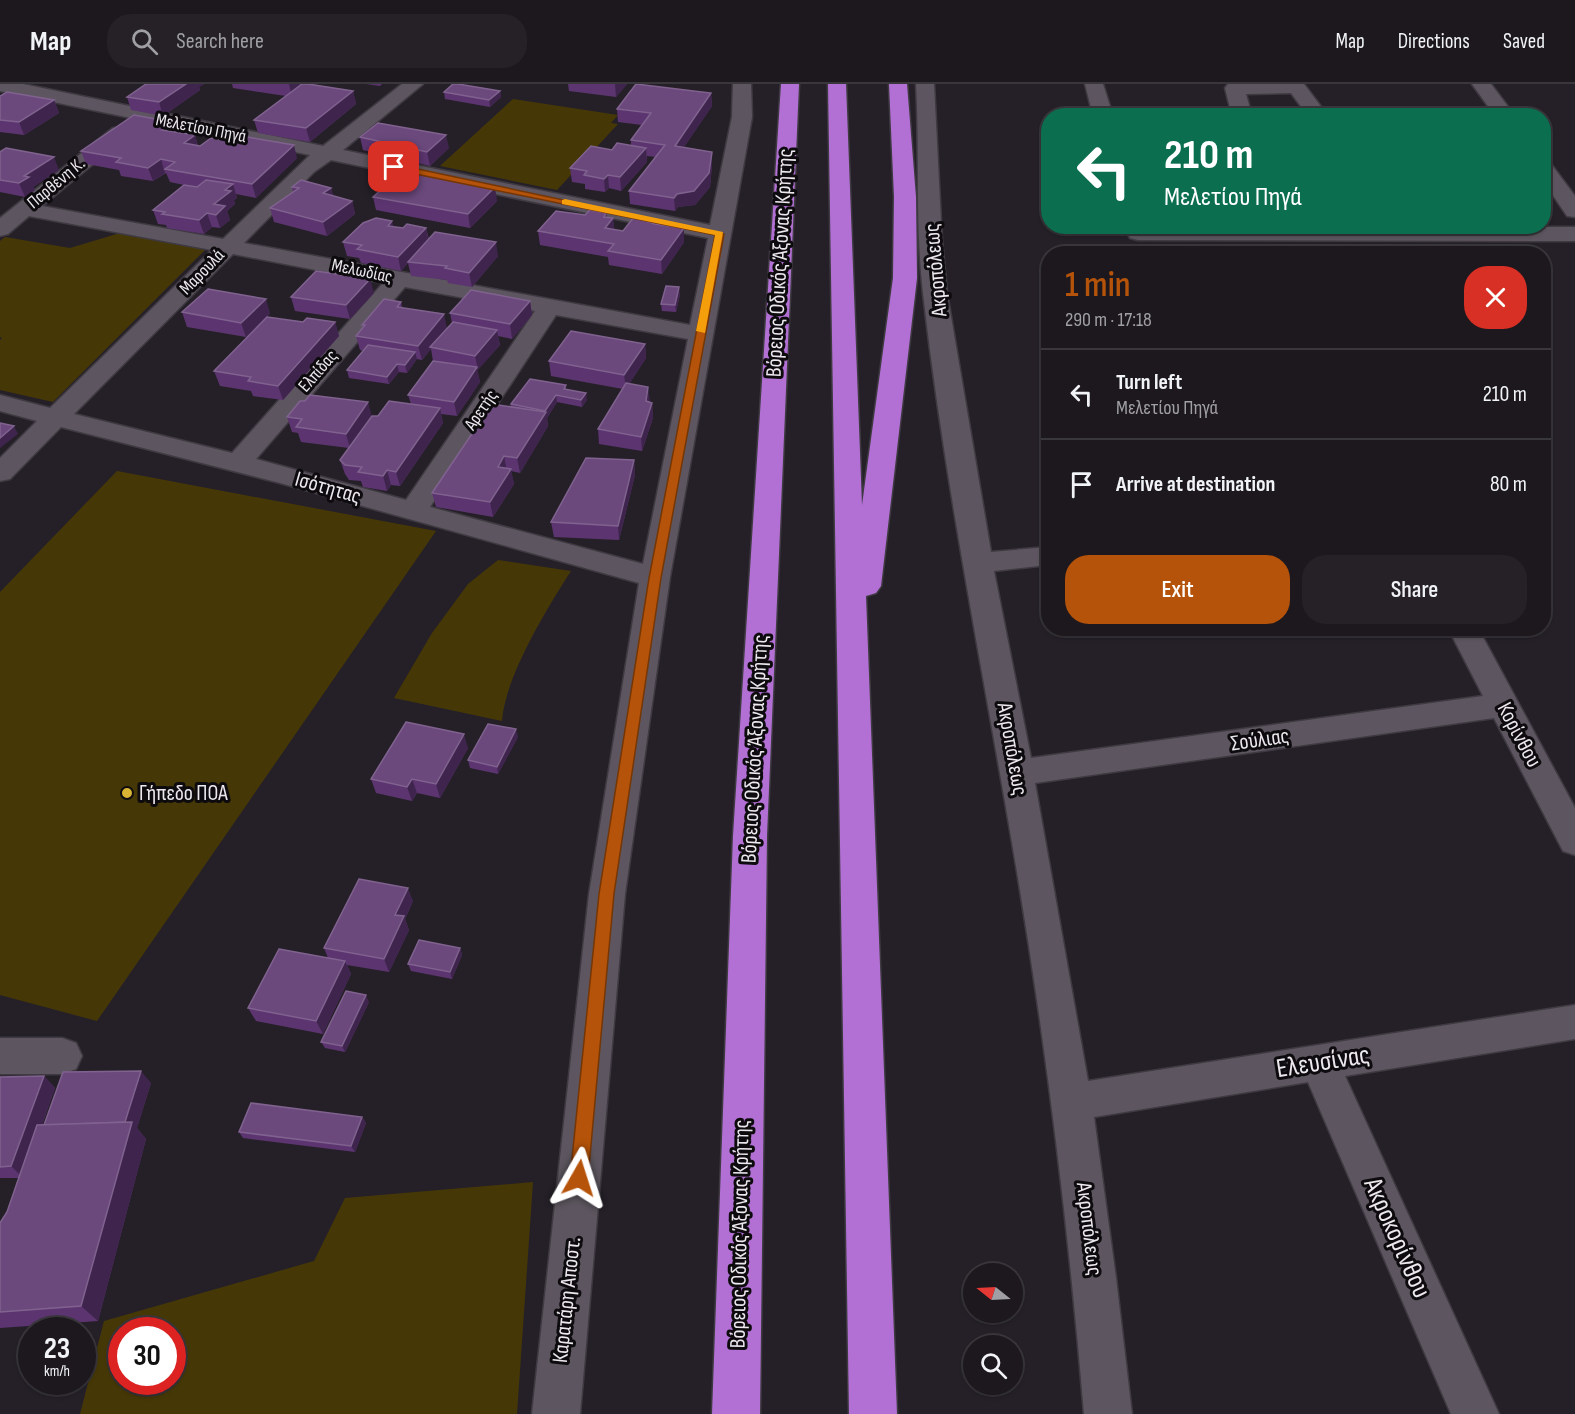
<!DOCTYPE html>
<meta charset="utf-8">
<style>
body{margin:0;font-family:"Sofia Sans Condensed",sans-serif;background:#252127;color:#f1f3f6;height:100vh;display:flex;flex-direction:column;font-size:22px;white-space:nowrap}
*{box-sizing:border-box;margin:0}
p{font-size:20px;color:#a0a0a4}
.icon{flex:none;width:33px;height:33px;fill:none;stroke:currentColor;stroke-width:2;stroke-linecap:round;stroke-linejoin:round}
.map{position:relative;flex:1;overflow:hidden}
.panel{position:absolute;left:1041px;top:162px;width:510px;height:390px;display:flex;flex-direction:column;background:#1c181e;border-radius:24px;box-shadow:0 2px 4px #0004,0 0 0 2px #3a373c}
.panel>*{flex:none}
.banner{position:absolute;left:1041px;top:24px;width:510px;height:126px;border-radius:24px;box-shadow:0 2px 4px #0004,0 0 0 2px #3a373c;background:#0b6e4f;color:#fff;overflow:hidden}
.needle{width:39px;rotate:288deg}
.tools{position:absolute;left:963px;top:1179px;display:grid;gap:12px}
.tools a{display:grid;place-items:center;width:60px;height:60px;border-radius:50%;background:#1c181e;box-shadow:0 2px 4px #0004,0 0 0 2px #3a373c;font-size:30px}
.speed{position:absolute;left:18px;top:1233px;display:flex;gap:12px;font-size:30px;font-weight:700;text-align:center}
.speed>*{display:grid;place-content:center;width:78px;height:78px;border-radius:50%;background:#1c181e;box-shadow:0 2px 4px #0004,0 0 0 2px #3a373c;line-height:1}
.speed small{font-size:15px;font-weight:400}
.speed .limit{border:9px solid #d22;background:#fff;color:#111}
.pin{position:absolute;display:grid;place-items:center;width:51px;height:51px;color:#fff;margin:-26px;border-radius:12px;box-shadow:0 3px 9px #0006}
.me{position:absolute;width:66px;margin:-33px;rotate:6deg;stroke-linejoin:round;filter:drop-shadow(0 0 4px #0008)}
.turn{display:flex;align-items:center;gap:21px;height:126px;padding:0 24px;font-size:27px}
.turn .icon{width:78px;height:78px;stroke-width:2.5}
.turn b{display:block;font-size:42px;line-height:51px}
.round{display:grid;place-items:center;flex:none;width:63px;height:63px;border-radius:24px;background:#252127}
.overview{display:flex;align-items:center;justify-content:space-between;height:102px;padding:0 24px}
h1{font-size:36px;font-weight:600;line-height:45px;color:#b45309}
.button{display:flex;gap:12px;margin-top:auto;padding:12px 24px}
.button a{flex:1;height:69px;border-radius:24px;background:#b45309;color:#fff;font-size:24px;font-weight:600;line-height:69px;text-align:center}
.button a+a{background:#252127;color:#f1f3f6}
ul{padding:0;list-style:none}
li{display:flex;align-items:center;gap:18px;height:90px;padding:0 24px;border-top:2px solid #3a373c}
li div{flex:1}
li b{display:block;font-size:22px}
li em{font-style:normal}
header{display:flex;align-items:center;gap:36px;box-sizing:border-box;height:84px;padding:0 30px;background:#1c181e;border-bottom:2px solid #3a373c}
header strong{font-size:28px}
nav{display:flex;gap:33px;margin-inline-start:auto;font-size:21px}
.search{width:420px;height:54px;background:#252127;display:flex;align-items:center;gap:15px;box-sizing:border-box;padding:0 21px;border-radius:24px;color:#a0a0a4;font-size:22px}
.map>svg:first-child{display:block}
</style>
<header>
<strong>Map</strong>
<div class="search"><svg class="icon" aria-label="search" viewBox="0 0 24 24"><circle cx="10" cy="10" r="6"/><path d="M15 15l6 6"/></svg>Search here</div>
<nav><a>Map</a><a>Directions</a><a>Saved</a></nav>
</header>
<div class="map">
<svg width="1575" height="1330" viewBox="0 0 1575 1330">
<rect width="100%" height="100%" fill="#252028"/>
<!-- green -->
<g fill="#463806" fill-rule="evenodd">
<polygon points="513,15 618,31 611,39 618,40 557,106 440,82"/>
<polygon points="120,149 206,165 53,318 0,306 0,256 2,254 0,253 0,157 5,153 70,164"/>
<polygon points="117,387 436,447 97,937 0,911 0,508"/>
<path d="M498,476L571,487C547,524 505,593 502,637L394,614L432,549L468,500Z"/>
<path d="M533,1098L517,1330H80L104,1237L314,1177L345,1114ZM172,1246V1298H122V1246Z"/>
</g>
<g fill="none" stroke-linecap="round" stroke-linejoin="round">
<!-- minor casing -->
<g stroke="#3f3a42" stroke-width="3">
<g id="minor">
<path d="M0,0H23L323,62L402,0H423L343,66L710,141L732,33L733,0H751L752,33L670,493L625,810L580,1330H532L589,810L639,499L280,399L61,343L10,395L0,397V374L37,337L0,327V311L50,324L212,166L29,132L8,150L0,152V134L113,44H127L130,48L127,52L42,122L223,155L310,71L0,7ZM331,76L708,154L690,241L244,159L314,88ZM233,170L383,199L232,369L74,330ZM405,203L535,227L406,416L256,375ZM556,231L688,255L643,480L430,423Z"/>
<path d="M916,0H934L942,157L947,209L991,468L1048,463V481L994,487L1031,674L1483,612L1448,544H1478L1575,724V771L1563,767L1494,634L1035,699L1088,997L1575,921V955L1345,992L1499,1330H1451L1308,998L1094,1033L1116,1194L1132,1330H1084C1069,1148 1047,968 1017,788C985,596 945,403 923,209C915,140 920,70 916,0Z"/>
<polygon points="1085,0 1103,0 1113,32 1093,32"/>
<polygon points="1228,0 1304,0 1328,32 1308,32 1291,9 1246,10 1252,32 1232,32 1225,4"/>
<polygon points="1472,0 1491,0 1515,32 1495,32"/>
<polygon points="1544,78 1551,80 1575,112 1575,133 1567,132 1544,98"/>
<polygon points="1138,142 1575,143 1575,157 1138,156 1130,154 1127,149 1130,144"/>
<polygon points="0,954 62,954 76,959 82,972 76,985 62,990 0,990"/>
</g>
</g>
<!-- highway casing -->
<g stroke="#3f3a42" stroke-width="3">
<g id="highway">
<polygon points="781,0 799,0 767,752 760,1330 712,1330 733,752"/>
<polygon points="828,0 846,0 862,421 893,194 894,113 889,0 907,0 916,113 917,194 881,502 876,509 866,512 897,1330 849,1330"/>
</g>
</g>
<!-- minor -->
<use href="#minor" fill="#5d5660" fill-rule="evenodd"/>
<!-- highway -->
<use href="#highway" fill="#b270d4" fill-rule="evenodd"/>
</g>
<!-- wall -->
<g fill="#5c3570">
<polygon points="154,0 204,0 199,3 200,6 163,32 131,26 127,13"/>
<polygon points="232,0 308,0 353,7 356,20 310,58 258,49 254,36 286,12 233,4"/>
<polygon points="366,0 382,0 380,2"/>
<polygon points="568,0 627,0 616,13 569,7"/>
<polygon points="500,7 501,13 490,23 445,15 444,8"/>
<polygon points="711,9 712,22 684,63 712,68 712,81 710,103 695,121 678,123 675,127 630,120 629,107 656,73 647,72 647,78 621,107 609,104 605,108 585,105 585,100 572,98 570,84 612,66 631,62 631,56 642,41 618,38 617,25"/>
<polygon points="0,12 54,16 59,29 24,51 0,48"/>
<polygon points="172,38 176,48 195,51 198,62 297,74 256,114 236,110 237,114 234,116 235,120 227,127 230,136 220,144 212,143 204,150 167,144 166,141 158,140 153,126 184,101 170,98 166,89 153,97 121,92 119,86 86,80 81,67"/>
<polygon points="360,53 449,64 430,82 363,66"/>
<polygon points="0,68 59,86 33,103 35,106 25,113 0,108"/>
<polygon points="292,103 331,104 333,112 352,117 355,130 327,152 274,138 270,124 293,108"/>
<polygon points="373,113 497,117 470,144 376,126"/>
<polygon points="606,129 607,133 613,134 614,146 684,158 662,190 609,181 608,173 540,161 538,147 585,131"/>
<polygon points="394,143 403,144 426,144 429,155 498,172 472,203 448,199 447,196 411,192 408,179 401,187 361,179 359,174 347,172 343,158"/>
<polygon points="374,209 350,235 295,227 291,213"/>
<polygon points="680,210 676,228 662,227 661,220"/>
<polygon points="530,217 532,231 512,255 498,252 500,261 477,286 480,298 457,332 441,330 443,339 400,402 391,401 387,407 363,403 361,397 349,396 345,390 340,376 349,364 301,358 298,349 292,348 287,333 378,332 411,320 408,311 433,277 431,265 422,276 417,275 407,289 399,288 389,300 349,294 347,286 363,267 360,266 356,252 363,243 362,241 401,218 402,223 447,244 452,239 450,229"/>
<polygon points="182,228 270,229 267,233 303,238 335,238 339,252 283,316 253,312 251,307 220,302 214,287 260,239 246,253 187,243"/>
<polygon points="645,260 646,274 629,300 650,317 649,319 652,319 653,334 642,367 599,360 598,345 623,305 551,292 549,277"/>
<polygon points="566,301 566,305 587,316 582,323 557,318 547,334 548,342 520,389 511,387 514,400 493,433 436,423 432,409 511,323 511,320"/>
<polygon points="634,376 635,391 619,456 554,453 551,438"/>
<polygon points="518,653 498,690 470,684 468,676"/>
<polygon points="468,664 440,714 417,709 412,717 376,709 371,695"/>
<polygon points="413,817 405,835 409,846 389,888 347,881 351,890 323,950 256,937 248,924 328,874 324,864"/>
<polygon points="460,864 462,871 452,895 411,887 408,880"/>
<polygon points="369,918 345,968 325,964 321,958"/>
<polygon points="44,992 55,1004 42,1041 151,999 137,1044 146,1055 98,1237 0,1244 0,1139 7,1128 19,1094 0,1094 0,993"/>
<polygon points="362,1033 366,1039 355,1068 243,1054 239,1048"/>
</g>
<!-- shaded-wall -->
<g fill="#3f254d">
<polygon points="186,0 204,0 199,3 200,6 163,32 159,18"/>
<polygon points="289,0 303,0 292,13"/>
<polygon points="615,0 627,0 616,13"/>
<polygon points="353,7 356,20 310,58 306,44"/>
<polygon points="500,7 501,13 490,23 489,16"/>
<polygon points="711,9 712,22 676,75 675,62"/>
<polygon points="54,16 59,29 24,51 19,38"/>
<polygon points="172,38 177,51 162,46"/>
<polygon points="195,51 199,65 184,59"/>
<polygon points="446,51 449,64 430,82 427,68"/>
<polygon points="294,61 297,74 256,114 252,100"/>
<polygon points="646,64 647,78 621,107 620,93"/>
<polygon points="712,68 712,81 710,103 695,121 678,123 675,127 674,114"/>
<polygon points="54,73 59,86 33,103 35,106 25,113 19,99 24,92"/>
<polygon points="161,75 165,89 153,97 148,84"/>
<polygon points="608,91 609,104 605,108 604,95"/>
<polygon points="233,100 237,114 234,116 235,120 227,127 230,136 220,144 216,131 214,120 225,106"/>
<polygon points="495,103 497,117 470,144 468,130"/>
<polygon points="331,104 334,117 323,109"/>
<polygon points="352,117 355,130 327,152 323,138"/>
<polygon points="207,129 212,143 204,150 199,136"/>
<polygon points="606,129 608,141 613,134 615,148 606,158 604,133"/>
<polygon points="392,137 396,151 388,142"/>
<polygon points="426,144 429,158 408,178 408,179 401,187 398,173"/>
<polygon points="684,144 684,158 662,190 661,176"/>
<polygon points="496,158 498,172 472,203 469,189"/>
<polygon points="370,195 374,209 350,235 346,221"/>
<polygon points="679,203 680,210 676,228 675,221"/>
<polygon points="266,215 270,229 246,253 241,239"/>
<polygon points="530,217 532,231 512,255 510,240"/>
<polygon points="444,230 447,244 430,263 431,265 422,276 418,262"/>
<polygon points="335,238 339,252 283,316 278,302"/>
<polygon points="497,246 500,261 478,286 475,272"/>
<polygon points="645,260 646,274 626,305 624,291"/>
<polygon points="415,268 417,275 407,289 405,281"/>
<polygon points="397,280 399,288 389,300 387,293"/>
<polygon points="477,283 480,298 457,332 454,318"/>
<polygon points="648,303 650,317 647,332 646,317"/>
<polygon points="586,309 587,316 582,323 581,316"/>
<polygon points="556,311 557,318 547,334 548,342 520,389 517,374 545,327"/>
<polygon points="368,318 372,333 350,364 346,350"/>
<polygon points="652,319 653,334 642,367 641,353"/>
<polygon points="440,324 443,339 400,402 396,388"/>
<polygon points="14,342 18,350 0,364 0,354"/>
<polygon points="504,372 507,387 498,383"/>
<polygon points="634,376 635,391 619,456 618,442"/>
<polygon points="511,385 514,400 493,433 490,418"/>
<polygon points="387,386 391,401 387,407 383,392"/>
<polygon points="516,645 518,653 498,690 497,683"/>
<polygon points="464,650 468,664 440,714 436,700"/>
<polygon points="412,695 417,709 412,717 407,703"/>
<polygon points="408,804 413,817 405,835 409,846 389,888 384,875 395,831"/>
<polygon points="460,864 462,871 452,895 450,888"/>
<polygon points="345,877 351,890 323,950 316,937"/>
<polygon points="366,911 369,918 345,968 342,962"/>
<polygon points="141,987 151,999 137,1044 146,1055 98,1237 81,1222 122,1045"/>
<polygon points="44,992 55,1004 23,1094 11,1082"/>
<polygon points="362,1033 366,1039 355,1068 351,1062"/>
</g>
<!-- building -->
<g fill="#6b497d" stroke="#80628f" stroke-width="1.5">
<polygon points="146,0 186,0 159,18 127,13"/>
<polygon points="302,0 308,0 353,7 306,44 254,36"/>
<polygon points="453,0 458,0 500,7 489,16 444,8"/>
<polygon points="636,0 711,9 675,62 712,68 709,89 694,107 677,110 674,114 629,107 665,61 631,56 651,29 617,25"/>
<polygon points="7,8 54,16 19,38 0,36 0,12"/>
<polygon points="134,31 172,38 162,46 195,51 184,59 200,62 211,54 239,59 247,53 294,61 252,100 165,85 175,78 161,75 148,84 116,78 121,74 81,67"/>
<polygon points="378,39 446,51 427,68 360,53"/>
<polygon points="617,59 646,64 620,93 608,91 604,95 584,91 587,87 570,84 591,62 612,66"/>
<polygon points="6,64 54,73 24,92 29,93 19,99 0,96 0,68"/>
<polygon points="402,87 495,103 468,130 373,113"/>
<polygon points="206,96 233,100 225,106 231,107 214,120 225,122 216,131 207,129 199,136 162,130 165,128 153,126 184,101 197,103"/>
<polygon points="301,96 331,104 323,109 352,117 323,138 270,124 299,104 292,103"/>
<polygon points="590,126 606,129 604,133 613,134 605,144 623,147 634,133 655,140 684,144 661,176 608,167 614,160 538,147 556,127 585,131"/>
<polygon points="376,134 392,137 388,142 403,144 407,140 426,144 398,173 357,165 362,161 343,158 363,139"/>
<polygon points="435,148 496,158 469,189 445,184 447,182 408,178"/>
<polygon points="316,187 370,195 346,221 291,213"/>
<polygon points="666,202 679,203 675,221 661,220"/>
<polygon points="208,205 266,215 241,239 182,228"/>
<polygon points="471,206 530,217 510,240 450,229"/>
<polygon points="384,215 401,218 397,223 444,230 418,262 356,252 365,241 362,241"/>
<polygon points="267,233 303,238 307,234 335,238 278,302 248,297 251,293 214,287"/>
<polygon points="453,238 497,246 475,272 430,263"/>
<polygon points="571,247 645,260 624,291 549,277"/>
<polygon points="368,261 415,268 405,281 397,280 387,293 347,286"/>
<polygon points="433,277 477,283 454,318 408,311"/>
<polygon points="530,295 566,301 564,305 586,309 581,316 556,311 545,327 511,320"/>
<polygon points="626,299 648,303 646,317 652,319 641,353 598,345"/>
<polygon points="310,311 368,318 346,350 296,343 302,335 287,333 300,317 305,317"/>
<polygon points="389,317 440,324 396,388 387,386 383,392 358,388 362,383 345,381 340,376 372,332 378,332"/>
<polygon points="492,320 546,328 517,374 504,372 498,383 511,385 490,418 432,409"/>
<polygon points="0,339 14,342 0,354"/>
<polygon points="586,374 634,376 618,442 551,438"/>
<polygon points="406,638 464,650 436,700 412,695 407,703 371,695"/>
<polygon points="488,640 516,645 497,683 468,676"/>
<polygon points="359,795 408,804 395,831 404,832 384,875 324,864"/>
<polygon points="419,856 460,864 450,888 408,880"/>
<polygon points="279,865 345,877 316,937 248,924"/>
<polygon points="346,907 366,911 342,962 321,958"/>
<polygon points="141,987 125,1038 44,1041 63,988"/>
<polygon points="44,992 11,1082 0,1083 0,993"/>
<polygon points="251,1019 362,1033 351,1062 239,1048"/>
<polygon points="132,1038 81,1222 0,1228 0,1139 7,1128 37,1041"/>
</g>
<!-- route -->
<polygon fill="#b45309" stroke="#753606" stroke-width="1.5" points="394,80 724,150 661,494 614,810 588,1094 585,1100 579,1102 573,1100 570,1094 599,810 649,494 715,151 391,85 390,83"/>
<!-- slow -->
<polygon fill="#f59e0b" points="565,115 723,148 705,249 696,247 715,151 562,120 562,116"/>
<!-- markers -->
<circle fill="#d9b334" stroke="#0d0b0e" stroke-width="2" cx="127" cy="709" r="6"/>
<g text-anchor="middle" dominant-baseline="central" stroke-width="6" stroke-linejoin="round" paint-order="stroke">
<!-- far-street labels -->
<g font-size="18" fill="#ece8ee" stroke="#0d0b0e">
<text transform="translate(201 44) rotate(11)">Μελετίου Πηγά</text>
<text transform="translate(56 99) rotate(-40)">Παρθένη Κ.</text>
<text transform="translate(362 187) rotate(12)">Μελωδίας</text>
<text transform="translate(202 188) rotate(-46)">Μαρουλά</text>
<text transform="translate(318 287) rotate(-49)">Ελπίδας</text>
<text transform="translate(481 326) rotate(-56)">Αρετής</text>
</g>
<!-- street labels -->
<g font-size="22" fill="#ece8ee" stroke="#0d0b0e">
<text transform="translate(780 179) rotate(-87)">Βόρειος Οδικός Άξονας Κρήτης</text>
<text transform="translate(936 186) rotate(-95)">Ακροπόλεως</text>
<text transform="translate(328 404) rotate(16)">Ισότητας</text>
<text transform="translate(1519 651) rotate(62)">Κορίνθου</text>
<text transform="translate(1260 656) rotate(-8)">Σούλιας</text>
<text transform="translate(755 665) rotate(-87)">Βόρειος Οδικός Άξονας Κρήτης</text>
<text transform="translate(1012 665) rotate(80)">Ακροπόλεως</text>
<text transform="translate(1089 1145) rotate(83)">Ακροπόλεως</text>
<text transform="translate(740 1150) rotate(-89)">Βόρειος Οδικός Άξονας Κρήτης</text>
<text transform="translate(567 1216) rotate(-84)">Καρατάρη Αποστ.</text>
</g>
<!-- poi labels -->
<g font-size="22" fill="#ece8ee" stroke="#0d0b0e" text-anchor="start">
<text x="139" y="709">Γήπεδο ΠΟΑ</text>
</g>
<!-- near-street labels -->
<g font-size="27" fill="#ece8ee" stroke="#0d0b0e">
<text transform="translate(1323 978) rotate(-9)">Ελευσίνας</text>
<text transform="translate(1397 1154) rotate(66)">Ακροκορίνθου</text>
</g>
</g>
</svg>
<div class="tools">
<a><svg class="needle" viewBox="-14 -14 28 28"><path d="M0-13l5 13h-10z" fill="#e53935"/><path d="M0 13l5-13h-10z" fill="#a0a0a4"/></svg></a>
<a><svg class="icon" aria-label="search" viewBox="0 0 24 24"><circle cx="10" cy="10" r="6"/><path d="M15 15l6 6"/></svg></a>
</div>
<div class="speed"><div>23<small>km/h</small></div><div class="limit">30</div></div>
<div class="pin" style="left:394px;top:83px;background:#d93025"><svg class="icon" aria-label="arrive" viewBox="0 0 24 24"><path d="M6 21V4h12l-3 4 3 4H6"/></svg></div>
<svg class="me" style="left:579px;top:1094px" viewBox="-20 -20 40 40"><path d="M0-17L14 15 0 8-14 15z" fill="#b45309" stroke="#fff" stroke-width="4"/></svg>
<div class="banner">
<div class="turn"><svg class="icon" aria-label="left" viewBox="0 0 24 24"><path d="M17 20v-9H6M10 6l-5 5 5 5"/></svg><div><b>210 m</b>Μελετίου Πηγά</div></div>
</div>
<section class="panel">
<div class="overview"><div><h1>1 min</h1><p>290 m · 17:18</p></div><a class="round" style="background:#d93025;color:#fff"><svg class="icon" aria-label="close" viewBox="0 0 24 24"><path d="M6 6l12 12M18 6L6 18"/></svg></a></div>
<ul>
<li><svg class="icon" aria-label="left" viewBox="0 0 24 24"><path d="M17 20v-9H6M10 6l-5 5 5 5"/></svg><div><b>Turn left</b><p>Μελετίου Πηγά</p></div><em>210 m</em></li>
<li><svg class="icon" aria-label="arrive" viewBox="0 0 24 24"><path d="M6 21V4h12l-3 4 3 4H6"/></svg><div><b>Arrive at destination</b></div><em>80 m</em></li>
</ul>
<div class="button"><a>Exit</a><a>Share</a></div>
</section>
</div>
